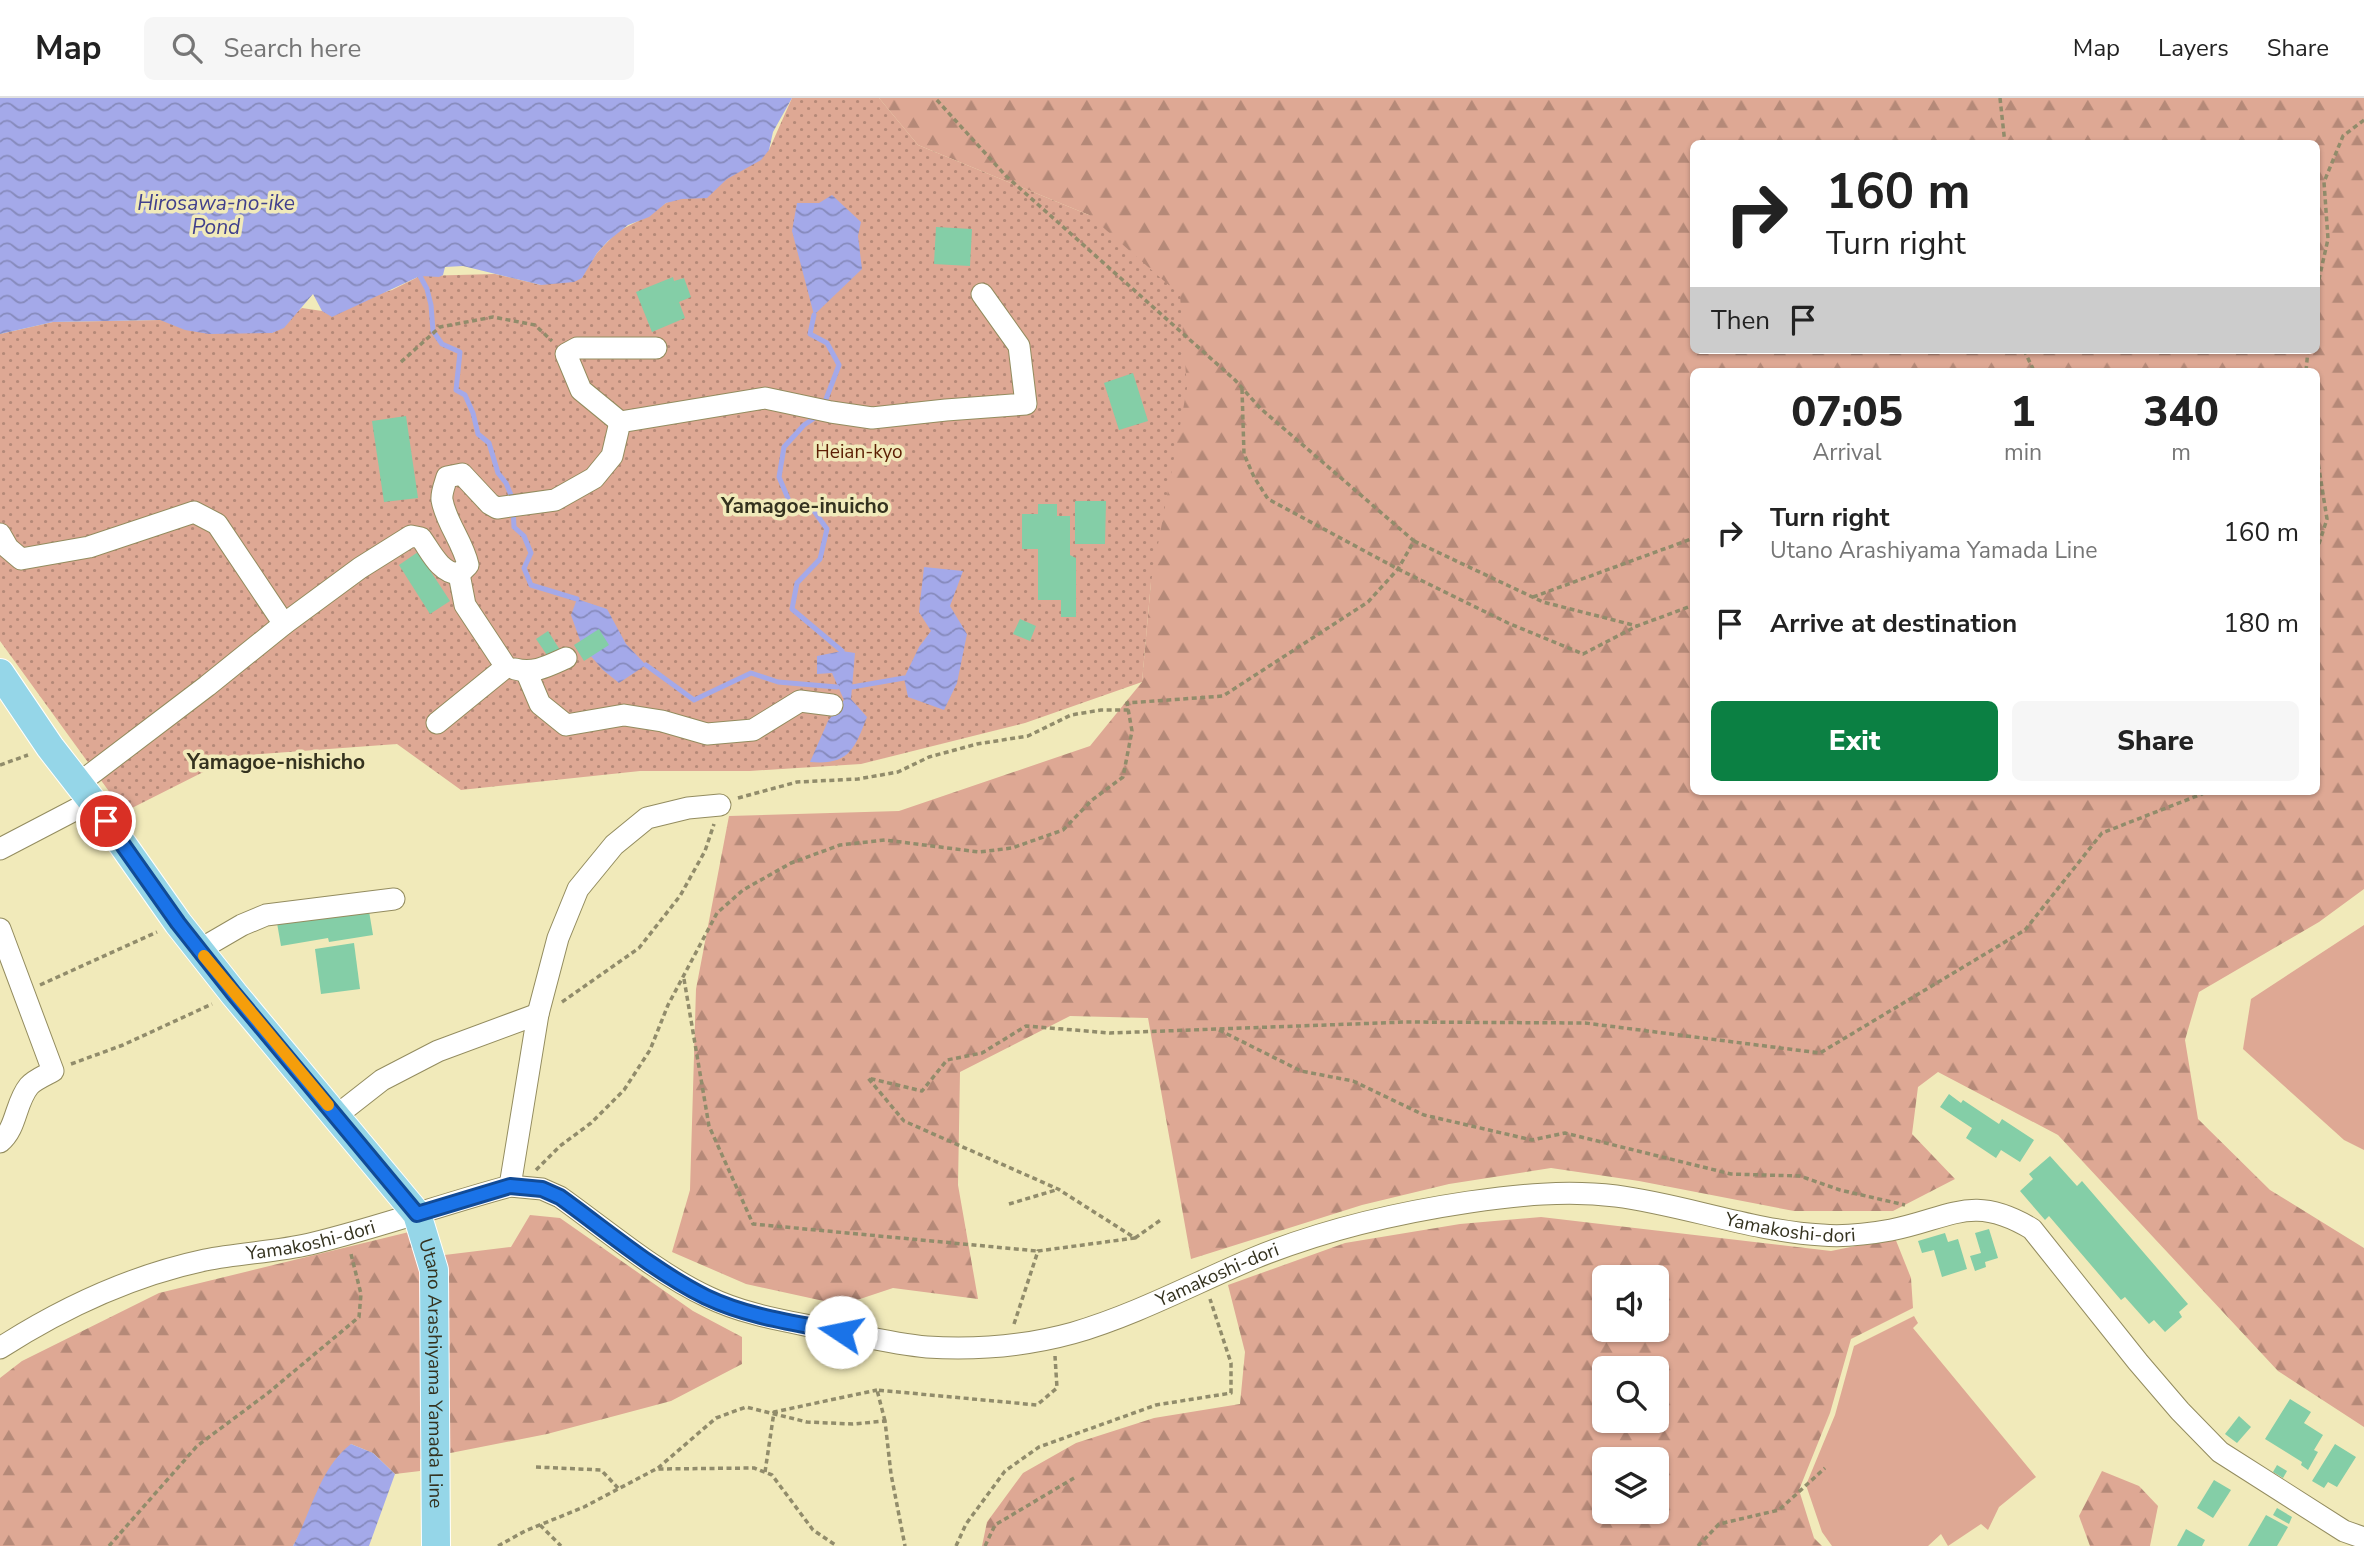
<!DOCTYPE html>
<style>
body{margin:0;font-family:"Nunito Sans",sans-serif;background:#f6f6f6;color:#222;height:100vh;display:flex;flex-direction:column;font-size:26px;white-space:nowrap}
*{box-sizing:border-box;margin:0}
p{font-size:23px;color:#767676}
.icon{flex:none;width:38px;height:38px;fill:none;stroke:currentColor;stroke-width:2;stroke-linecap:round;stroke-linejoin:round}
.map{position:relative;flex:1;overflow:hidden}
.panel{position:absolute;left:1690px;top:270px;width:630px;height:427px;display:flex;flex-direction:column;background:#fff;border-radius:10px;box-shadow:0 2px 5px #0004}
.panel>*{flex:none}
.banner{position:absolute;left:1690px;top:42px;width:630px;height:214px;border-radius:10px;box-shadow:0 2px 5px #0004;background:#fff;color:#222;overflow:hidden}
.fabs{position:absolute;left:1592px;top:1167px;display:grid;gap:14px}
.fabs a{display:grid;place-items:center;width:77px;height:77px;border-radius:10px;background:#fff;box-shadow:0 2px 5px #0004;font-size:35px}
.pin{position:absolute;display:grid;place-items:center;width:60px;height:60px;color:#fff;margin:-30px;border:4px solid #fff;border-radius:50%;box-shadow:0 2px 7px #0007}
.me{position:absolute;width:77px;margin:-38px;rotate:281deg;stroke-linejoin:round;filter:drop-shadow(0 0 5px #0008)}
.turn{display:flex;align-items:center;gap:24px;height:147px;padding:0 21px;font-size:32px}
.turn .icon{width:91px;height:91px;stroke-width:2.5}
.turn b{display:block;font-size:49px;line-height:60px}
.then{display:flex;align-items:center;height:66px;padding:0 21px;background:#0003;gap:14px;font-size:26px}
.eta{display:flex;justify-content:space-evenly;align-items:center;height:119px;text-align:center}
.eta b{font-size:42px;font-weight:800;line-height:49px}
.cta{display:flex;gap:14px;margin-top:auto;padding:14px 21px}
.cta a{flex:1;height:80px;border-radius:10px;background:#0b8043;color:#fff;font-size:28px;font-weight:800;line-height:80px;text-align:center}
.cta a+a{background:#f6f6f6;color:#222}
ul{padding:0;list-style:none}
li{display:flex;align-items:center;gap:21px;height:91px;padding:0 21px}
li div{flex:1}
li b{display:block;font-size:26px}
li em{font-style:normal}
header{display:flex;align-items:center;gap:42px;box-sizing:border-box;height:98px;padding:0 35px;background:#fff;border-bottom:2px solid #e0e0e0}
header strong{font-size:33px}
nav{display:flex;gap:38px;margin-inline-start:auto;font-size:24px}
.search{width:490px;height:63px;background:#f6f6f6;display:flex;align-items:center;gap:18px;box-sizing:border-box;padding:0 24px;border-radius:10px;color:#767676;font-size:26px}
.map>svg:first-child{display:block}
</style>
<header>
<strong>Map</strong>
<div class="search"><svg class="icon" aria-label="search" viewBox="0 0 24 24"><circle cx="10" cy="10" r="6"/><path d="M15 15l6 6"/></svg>Search here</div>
<nav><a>Map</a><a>Layers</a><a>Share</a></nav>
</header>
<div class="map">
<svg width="2364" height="1448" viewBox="0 0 2364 1448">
<defs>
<pattern id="forest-firs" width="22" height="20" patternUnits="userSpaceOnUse" patternTransform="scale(1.75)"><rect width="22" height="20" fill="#dea894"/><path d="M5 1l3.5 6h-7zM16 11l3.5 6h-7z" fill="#b58978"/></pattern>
<pattern id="garden-dots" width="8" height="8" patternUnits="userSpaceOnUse" patternTransform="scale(1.75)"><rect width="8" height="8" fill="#dea894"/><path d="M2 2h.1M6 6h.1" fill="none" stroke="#b58978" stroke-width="1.8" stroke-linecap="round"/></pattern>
<pattern id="water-waves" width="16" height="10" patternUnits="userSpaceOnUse" patternTransform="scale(1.75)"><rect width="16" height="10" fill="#a4a9e9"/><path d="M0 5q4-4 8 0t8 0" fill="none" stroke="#868abc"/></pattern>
</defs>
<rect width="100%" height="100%" fill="#f1eaba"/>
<!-- grass -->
<g fill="#dea894">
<polygon points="2364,827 2364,1052 2344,1042 2243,951 2251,901"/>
<polygon points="1914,1218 1918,1225 1913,1230 2036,1379 1999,1409 1988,1432 1981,1426 1948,1448 1941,1436 1928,1448 1832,1448 1822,1434 1806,1387 1835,1317 1854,1248"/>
</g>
<!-- forest -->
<g fill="url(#forest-firs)" fill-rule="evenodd">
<path d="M879,0H2364V791L2319,824L2199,894L2185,942L2198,1021L2270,1092L2364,1150V1329L2278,1273L2058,1037L1938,974L1918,989L1912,1036L1955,1081L1893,1113H1794L1639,1083L1551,1070L1449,1086L1362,1107L1191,1161L1148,920L1070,918L960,974L958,1087L978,1201L893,1190L842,1207L746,1186L672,1154L690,1092L696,891L729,718L899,713L1090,648L1142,584L1151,484L1089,117L918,47ZM1694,46H2317V252H1694ZM1694,273H2317V693H1694Z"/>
<polygon points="530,1117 560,1120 693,1213 742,1239 742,1266 671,1303 547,1336 420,1361 420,1373 395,1376 373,1355 351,1346 293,1448 0,1448 0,1280 22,1263 159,1195 409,1134 420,1160 511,1149"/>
<path d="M1541,1119L1831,1153L1895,1140L1911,1180L1913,1210L1851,1241L1830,1315L1799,1392L1814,1440L1822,1448H982L987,1424L1023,1375L1076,1345L1154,1320L1240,1306L1245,1254L1228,1187L1345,1145L1460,1126ZM1605,1180H1657V1232H1605ZM1605,1270H1657V1323H1605ZM1605,1362H1657V1414H1605Z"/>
<polygon points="2102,1373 2139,1388 2158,1408 2150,1448 2090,1448 2079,1418"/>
</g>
<!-- garden -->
<polygon fill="url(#garden-dots)" points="792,0 879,0 918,47 1089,117 1180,197 1187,290 1151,484 1142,584 1025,625 861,666 750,673 640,673 461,692 397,646 235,658 124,714 0,543 0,236 53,224 160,222 272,235 302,210 322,213 392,192 420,178 495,176 541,187 589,167 597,155 617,134 642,121 666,105 769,52"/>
<!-- water -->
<g fill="url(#water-waves)">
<polygon points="0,0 792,0 773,34 769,52 761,62 727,81 707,100 682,101 666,105 649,119 628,127 608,143 597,155 582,180 574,184 541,187 463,168 445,169 443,177 439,179 420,178 332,219 322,213 313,196 284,230 272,235 209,236 185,232 160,222 53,224 0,236"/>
<polygon points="832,97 861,124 858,138 862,171 814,217 792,133 797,105 819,105"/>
<polygon points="924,469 963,473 950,508 967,536 957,585 944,612 908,599 904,580 919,549 931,533 919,514"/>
<polygon points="577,501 607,511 626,546 646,567 619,585 603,572 582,548 571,517"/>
<path d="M842,553L855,555L851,601L867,619C854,653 848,667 810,664L828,623L844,602L832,575L817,576V558Z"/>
<path d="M351,1346L373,1355L395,1376L369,1448H293C311,1415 320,1369 351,1346Z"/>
</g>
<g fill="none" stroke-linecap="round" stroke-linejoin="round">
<!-- stream -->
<g stroke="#a4a9e9" stroke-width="5">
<polyline points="420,178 427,191 431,207 433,233 442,246 460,254 456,292 465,297 473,315 478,336 489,345 498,375 506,385 513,402"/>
<polyline points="814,217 810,236 827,245 839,267 823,309"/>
<polyline points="819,317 804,327 784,349 779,379 792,410 814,413 827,431 820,461 797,485 792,511 842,553"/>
<polyline points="513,411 514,429 524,438 531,455 524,470 531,487 577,501"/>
<polyline points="646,567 694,602 751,575 778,584 837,589"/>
<polyline points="852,589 904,580"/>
</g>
</g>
<!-- building -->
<g fill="#84cea7">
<polygon points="936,129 972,131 970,168 934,166"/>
<polygon points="673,179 674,183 684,180 691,199 679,204 685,220 652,234 636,194"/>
<polygon points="1133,275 1148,323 1119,332 1104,285"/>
<polygon points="406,318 418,400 384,404 372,323"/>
<polygon points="1075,403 1106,403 1105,446 1075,446"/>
<polygon points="1038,406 1057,406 1057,418 1070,418 1070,457 1076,460 1076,519 1061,519 1061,502 1038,502 1038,451 1022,451 1022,416 1038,416"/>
<polygon points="418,454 450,503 430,516 399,467"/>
<polygon points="1020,521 1036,528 1030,543 1013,536"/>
<polygon points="599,531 609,547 584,563 574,547"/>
<polygon points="548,533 560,552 549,560 536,541"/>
<polygon points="369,813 373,837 329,844 328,840 281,848 277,825"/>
<polygon points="354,845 360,891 321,896 315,851"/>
<polygon points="1949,996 1961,1005 1963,1002 1999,1026 2002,1021 2034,1042 2020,1064 2001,1052 1996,1060 1966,1040 1972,1030 1940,1009"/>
<polygon points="2050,1058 2077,1088 2082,1083 2188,1206 2179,1214 2182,1219 2165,1234 2154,1222 2149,1226 2125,1199 2121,1202 2049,1118 2045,1122 2020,1093 2033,1081 2029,1076"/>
<polygon points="1989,1131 1998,1160 1985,1164 1986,1169 1975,1173 1970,1158 1981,1155 1975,1135"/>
<polygon points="1945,1135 1948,1144 1958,1141 1967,1171 1942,1179 1934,1152 1922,1155 1918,1143"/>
<polygon points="2290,1301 2311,1314 2304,1325 2323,1337 2314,1352 2318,1354 2308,1372 2301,1367 2302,1364 2265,1341"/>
<polygon points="2239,1318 2251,1329 2237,1345 2225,1336"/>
<polygon points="2335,1346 2356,1359 2337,1389 2328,1384 2324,1390 2312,1383"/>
<polygon points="2277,1367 2287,1373 2283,1380 2273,1374"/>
<polygon points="2214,1382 2231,1392 2213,1420 2197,1410"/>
<polygon points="2277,1410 2292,1419 2289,1426 2273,1417"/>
<polygon points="2266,1417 2288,1429 2277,1448 2248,1448"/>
<polygon points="2186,1431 2205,1442 2202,1448 2177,1448"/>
</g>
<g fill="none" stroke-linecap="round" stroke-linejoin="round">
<!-- minor casing -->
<g stroke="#938c5f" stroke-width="23">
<g id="minor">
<polyline points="620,324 581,292 566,256 577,250 656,250"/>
<polyline points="0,436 8,450 21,461 89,449 194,414 217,426 284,526"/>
<path d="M515,571C534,576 548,568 566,560"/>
<polyline points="526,573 540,606 566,627 624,617 662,623 707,636 753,632 800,603 832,607"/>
<polyline points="437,625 506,569 465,507 459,476"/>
<path d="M78,686L207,588L284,526L360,470L411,438L421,440C431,454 440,475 459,476L468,467C463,444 446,425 442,402C441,395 445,386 447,379L462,376L490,406L497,410L555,402L594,380L612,358L620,324L765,300L831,314L872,320L946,312L1026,306L1019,248L982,196"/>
<polyline points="0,751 92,703"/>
<path d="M0,831L53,973C46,977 34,982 29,988C15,1005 17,1030 0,1044"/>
<polyline points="199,852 242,827 266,817 394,801"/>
<polyline points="336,1018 382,982 438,953 538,916"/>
<polyline points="510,1088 538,916 558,840 578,791 614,747 647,720 688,710 720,707"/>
<path id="s1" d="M0,1250C64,1209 130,1178 205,1162C239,1155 276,1154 310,1146C377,1130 443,1106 510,1088L542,1091L560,1099C605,1131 658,1176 708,1199C743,1216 781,1222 820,1230C855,1236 891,1246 927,1249C976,1252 1026,1248 1073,1235C1135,1217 1193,1186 1252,1161C1322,1132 1395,1115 1469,1104C1519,1097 1566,1092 1616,1098C1685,1107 1752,1133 1822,1137C1844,1139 1869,1136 1891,1132C1951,1120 1972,1095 2032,1131L2138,1264L2180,1313L2220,1354L2344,1433L2364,1440"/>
</g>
</g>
<!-- major casing -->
<g stroke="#fff" stroke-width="30">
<g id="major">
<path id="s2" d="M0,575L50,649L92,703L178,825L234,896L417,1116L434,1172L436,1448"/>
</g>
</g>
<!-- path -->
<g stroke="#918c6b" stroke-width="3.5" stroke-dasharray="5 3.5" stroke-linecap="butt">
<polyline points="2000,0 2005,46"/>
<polyline points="2317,190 2328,141 2324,84 2343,38 2364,22"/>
<polyline points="2024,252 2034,273"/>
<polyline points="401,264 440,229 493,219 535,227 552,243"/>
<polyline points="2306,273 2308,252"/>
<polyline points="1242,291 1244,356 1254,379 1268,401 1398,471 1508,525 1583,556 1637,528"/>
<polyline points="2317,358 2327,421 2317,452"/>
<polyline points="1414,443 1543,504 1637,528 1694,507"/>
<polyline points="1533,499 1694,440"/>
<polyline points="0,667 28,657"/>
<polyline points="738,700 797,684 858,681 898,674 929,659 977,646 1028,638 1071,617 1101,612 1129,612"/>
<polyline points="684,881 709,1028 753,1126 1037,1153"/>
<polyline points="40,887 157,834"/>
<polyline points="562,904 639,850 680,798 705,753 714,726"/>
<polyline points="1219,932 1301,973 1353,983 1424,1017 1532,1042 1565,1035 1731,1076 1800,1078 1840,1092 1905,1107"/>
<polyline points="71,966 123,947 212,906"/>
<polyline points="536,1072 560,1048 591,1025 624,992 650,952 668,907 717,815 743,792 791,765 840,747 885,742 979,754 1012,750 1063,732 1092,702 1123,679 1132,633 1127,605 1223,598 1368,504 1398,471 1414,443 1260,310 1235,282 1006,78 935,0"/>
<polyline points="1009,1106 1056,1092"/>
<polyline points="1135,1140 1162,1121"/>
<polyline points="1014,1226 1038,1153 1135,1140 1058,1091 904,1023 868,980 922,993 947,962 982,955 1026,928 1110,935 1406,924 1585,925 1820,955 2025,832 2102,735 2202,696 2204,693"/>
<polyline points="885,1323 877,1292 1037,1307 1057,1290 1055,1258"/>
<polyline points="536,1369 601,1372 619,1391"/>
<polyline points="658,1370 716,1320 746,1309 807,1324 853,1326 885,1323 891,1376 905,1448"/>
<polyline points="765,1374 774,1314 877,1292"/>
<polyline points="540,1427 561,1448"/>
<polyline points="109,1448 197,1348 268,1295 359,1219 361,1196 351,1156"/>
<polyline points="498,1448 525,1433 584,1409 656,1371 754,1370 772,1377 813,1432 837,1448"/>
<polyline points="956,1448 966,1426 1005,1373 1039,1349 1156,1307 1231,1295 1231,1265 1210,1201"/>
<polyline points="985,1448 995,1427 1074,1380"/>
<polyline points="1698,1448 1719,1426 1779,1412 1825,1370"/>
</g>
<!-- minor -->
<use href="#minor" stroke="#fff" stroke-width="21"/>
<!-- major -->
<use href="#major" stroke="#95d6e8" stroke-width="28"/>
</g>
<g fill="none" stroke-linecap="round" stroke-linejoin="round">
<!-- route casing -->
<g stroke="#114b97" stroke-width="18">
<path id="route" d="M106,723L178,825L234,896L417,1116L510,1088L542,1091L560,1099C607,1133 654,1173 706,1199C748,1219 795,1225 841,1234"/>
</g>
<!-- route -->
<use href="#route" stroke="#1a73e8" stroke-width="12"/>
<!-- slow -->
<polyline stroke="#f59e0b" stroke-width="12" points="204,858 328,1007"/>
</g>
<g text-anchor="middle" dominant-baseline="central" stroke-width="7" stroke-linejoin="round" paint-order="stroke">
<!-- park labels -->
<g font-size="19" fill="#5c1e03" stroke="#f1eaba">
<text x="859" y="354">Heian-kyo</text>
</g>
<!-- street labels -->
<g font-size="19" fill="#34321f" stroke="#f1eaba">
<text stroke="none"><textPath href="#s1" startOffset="1886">Yamakoshi-dori</textPath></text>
<text stroke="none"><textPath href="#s1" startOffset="332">Yamakoshi-dori</textPath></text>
<text stroke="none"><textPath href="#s1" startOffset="1298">Yamakoshi-dori</textPath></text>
<text stroke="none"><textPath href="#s2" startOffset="845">Utano Arashiyama Yamada Line</textPath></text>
</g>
<!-- water labels -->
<g font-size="21" font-style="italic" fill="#41408c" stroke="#f1eaba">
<text x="216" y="105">Hirosawa-no-ike<tspan x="216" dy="24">Pond</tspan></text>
</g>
<!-- neighbourhood labels -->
<g font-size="21" font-weight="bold" fill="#34321f" stroke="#f1eaba">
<text x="805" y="408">Yamagoe-inuicho</text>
<text x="276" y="664">Yamagoe-nishicho</text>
</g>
</g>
</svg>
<div class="fabs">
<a><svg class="icon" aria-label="sound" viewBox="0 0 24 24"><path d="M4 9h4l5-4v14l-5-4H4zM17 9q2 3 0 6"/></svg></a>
<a><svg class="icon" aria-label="search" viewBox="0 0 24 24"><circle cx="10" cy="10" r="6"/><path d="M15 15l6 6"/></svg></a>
<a><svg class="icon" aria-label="layers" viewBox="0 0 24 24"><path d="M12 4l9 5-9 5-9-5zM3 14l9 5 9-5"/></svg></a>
</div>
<div class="pin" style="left:106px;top:723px;background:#d93025"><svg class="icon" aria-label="arrive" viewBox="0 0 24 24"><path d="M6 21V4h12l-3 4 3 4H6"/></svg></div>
<svg class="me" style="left:841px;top:1234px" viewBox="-20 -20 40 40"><circle r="19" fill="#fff"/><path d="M0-13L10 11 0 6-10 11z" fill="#1a73e8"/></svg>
<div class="banner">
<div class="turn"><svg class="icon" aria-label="right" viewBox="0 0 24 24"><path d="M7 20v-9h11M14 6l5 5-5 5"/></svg><div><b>160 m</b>Turn right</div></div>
<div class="then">Then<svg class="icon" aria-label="arrive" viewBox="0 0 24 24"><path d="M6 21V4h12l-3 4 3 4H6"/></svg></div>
</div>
<section class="panel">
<div class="eta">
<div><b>07:05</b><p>Arrival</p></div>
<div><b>1</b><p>min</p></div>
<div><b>340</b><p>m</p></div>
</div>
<ul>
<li><svg class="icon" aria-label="right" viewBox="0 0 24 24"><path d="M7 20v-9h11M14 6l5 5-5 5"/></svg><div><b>Turn right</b><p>Utano Arashiyama Yamada Line</p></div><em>160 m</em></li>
<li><svg class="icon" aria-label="arrive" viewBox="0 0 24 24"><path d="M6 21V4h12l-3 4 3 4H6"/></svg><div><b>Arrive at destination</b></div><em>180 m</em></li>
</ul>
<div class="cta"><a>Exit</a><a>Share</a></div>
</section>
</div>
